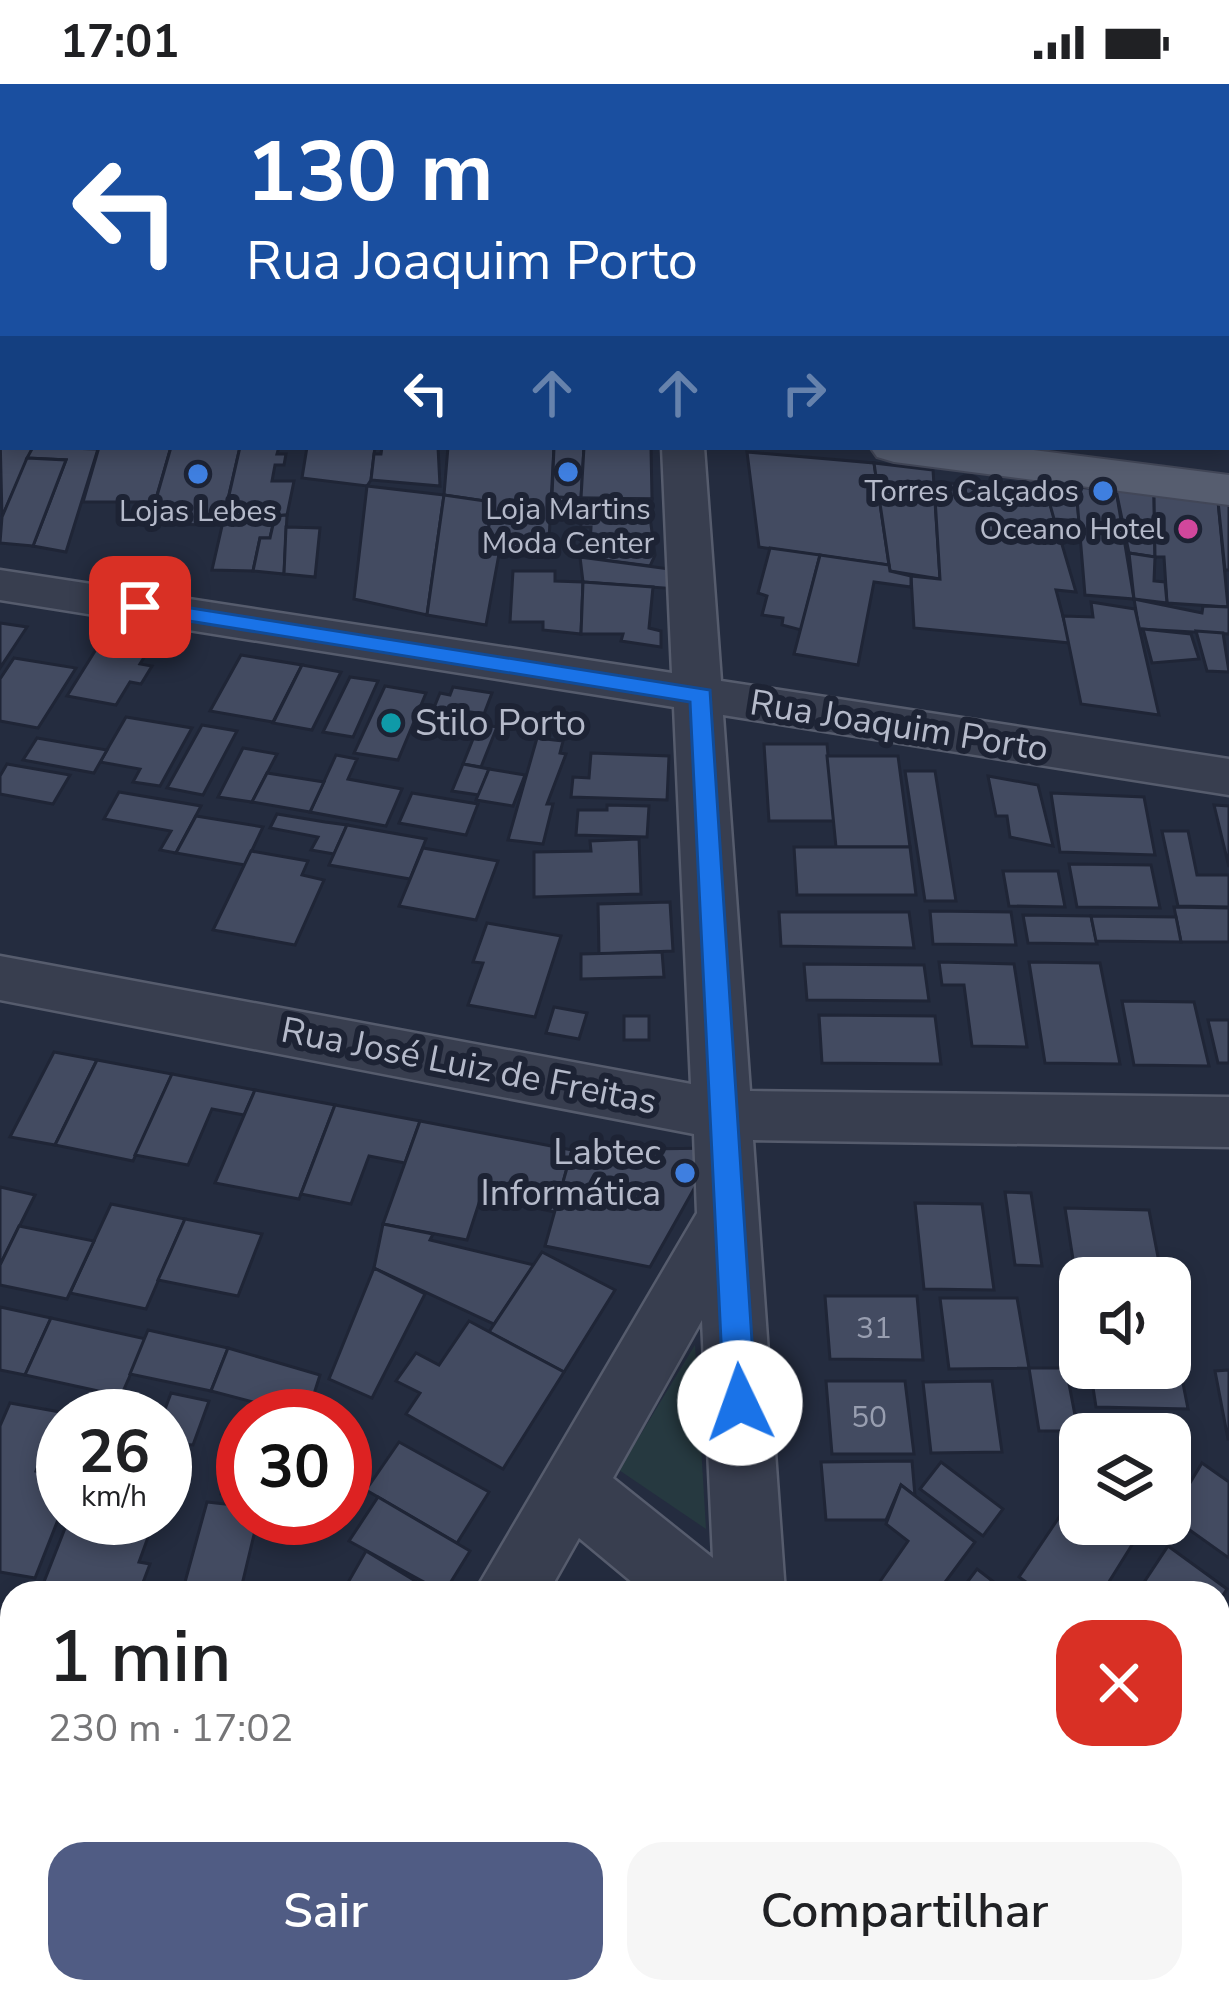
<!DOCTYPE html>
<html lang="pt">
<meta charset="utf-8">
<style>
body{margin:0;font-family:"Nunito Sans",sans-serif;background:#f6f6f6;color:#202124;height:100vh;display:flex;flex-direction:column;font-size:45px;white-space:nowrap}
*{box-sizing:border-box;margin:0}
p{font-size:39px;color:#757577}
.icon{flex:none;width:66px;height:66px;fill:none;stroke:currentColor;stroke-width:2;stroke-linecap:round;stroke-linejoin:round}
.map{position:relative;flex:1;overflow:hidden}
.panel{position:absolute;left:0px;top:1497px;width:1230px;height:423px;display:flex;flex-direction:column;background:#fff;border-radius:36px 36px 0 0;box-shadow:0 6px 18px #0003}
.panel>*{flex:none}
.guide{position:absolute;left:0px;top:0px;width:1230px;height:366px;box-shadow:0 6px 18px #0003;background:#1a4fa0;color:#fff;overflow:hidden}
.tools{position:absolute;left:1059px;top:1173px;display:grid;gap:24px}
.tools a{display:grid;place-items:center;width:132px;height:132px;border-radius:24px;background:#fff;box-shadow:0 6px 18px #0003;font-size:60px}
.speed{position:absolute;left:36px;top:1305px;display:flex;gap:24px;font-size:60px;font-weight:700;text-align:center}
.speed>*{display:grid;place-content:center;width:156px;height:156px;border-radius:50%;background:#fff;box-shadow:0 6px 18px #0003;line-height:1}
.speed small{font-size:30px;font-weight:400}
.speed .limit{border:18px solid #d22;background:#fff;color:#111}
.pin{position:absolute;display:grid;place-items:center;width:102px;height:102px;color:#fff;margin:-51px;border-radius:24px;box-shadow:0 6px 18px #0006}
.me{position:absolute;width:132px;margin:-66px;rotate:357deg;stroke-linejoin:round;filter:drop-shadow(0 0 9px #0008)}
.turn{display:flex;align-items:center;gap:42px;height:252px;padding:0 48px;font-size:54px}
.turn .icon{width:156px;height:156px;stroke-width:2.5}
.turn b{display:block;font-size:84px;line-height:102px}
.lanes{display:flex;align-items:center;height:114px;padding:0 48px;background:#0003;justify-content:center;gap:60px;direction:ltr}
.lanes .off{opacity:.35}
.round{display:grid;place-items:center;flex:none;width:126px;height:126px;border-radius:36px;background:#f6f6f6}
.summary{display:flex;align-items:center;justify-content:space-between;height:204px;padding:0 48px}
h1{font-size:72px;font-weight:600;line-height:90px}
.button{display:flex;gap:24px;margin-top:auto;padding:24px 48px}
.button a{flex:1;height:138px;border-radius:36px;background:#505c84;color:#fff;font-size:48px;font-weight:600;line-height:138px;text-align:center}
.button a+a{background:#f6f6f6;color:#202124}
.status{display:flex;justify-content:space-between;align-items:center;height:84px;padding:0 60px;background:#fff;direction:ltr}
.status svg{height:33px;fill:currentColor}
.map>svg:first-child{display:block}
</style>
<div class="status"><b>17:01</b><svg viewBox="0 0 49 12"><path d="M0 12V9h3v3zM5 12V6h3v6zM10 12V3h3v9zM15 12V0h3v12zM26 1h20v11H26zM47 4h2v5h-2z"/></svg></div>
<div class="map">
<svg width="1229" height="1918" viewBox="0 0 1229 1918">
<rect width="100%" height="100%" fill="#242c3f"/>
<!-- green -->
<polygon fill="#263940" points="695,1261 706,1445 619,1386"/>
<!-- building -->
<g fill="#434b61" stroke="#1f2536" stroke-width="3">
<polygon points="0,350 3,363 33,363 2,433"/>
<polygon points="33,363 98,365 66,468 33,462 66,376 27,374"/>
<polygon points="99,363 171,363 155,418 83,418"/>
<polygon points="171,363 240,363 222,441 149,440"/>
<polygon points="240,363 279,363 277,370 286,370 284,381 275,381 272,397 294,397 287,431 275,432 270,454 260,454 253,487 212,486"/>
<polygon points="307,363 375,363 371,396 367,402 302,394"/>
<polygon points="382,363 438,363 440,402 371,396 374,370 381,370"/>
<polygon points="448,363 554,363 548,474 485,469 492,418 444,411"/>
<polygon points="554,363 584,363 581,414 552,413"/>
<polygon points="584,363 651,363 652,415 581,414"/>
<polygon points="747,368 874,379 889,481 759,463"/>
<polygon points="27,374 66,376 33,462 0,459 2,433"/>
<polygon points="874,379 933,386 940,495 890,487"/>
<polygon points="934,398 1046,406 1076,508 1056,506 1070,559 914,544 911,492 940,495"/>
<polygon points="1044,399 1076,403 1079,437 1054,435"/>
<polygon points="367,402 444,411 427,531 354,515"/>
<polygon points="1076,403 1116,406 1134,515 1085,511"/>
<polygon points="1116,406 1154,411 1155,473 1129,469"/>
<polygon points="444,411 492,418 485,469 499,470 486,541 427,531"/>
<polygon points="1154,411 1218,417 1228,523 1167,519 1164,473 1155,473"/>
<polygon points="552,413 581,414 652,415 650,433 551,432"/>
<polygon points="1218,417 1229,418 1229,486 1225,486"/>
<polygon points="580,429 650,433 655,471 650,482 580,473 580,461 590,462 591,443 581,443"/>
<polygon points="287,431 284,490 253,487 260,454 270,454 275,432"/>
<polygon points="286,443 320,444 315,493 284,490"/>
<polygon points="770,464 820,471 801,546 782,541 783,534 762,531 767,512 758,509"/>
<polygon points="1129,469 1155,473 1154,497 1165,498 1167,519 1134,515"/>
<polygon points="820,471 889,481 890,487 911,492 911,503 874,498 858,581 794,570"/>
<polygon points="580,473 677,486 677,505 583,498"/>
<polygon points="513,487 555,487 555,497 583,498 581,550 543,546 543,538 510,538"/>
<polygon points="583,498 653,503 649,544 661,547 661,563 621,557 623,550 581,550"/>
<polygon points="1134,515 1202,529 1203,522 1229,523 1229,550 1139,545"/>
<polygon points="1091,518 1135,525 1159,631 1081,620 1063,532 1093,533"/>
<polygon points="0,539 27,543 0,584"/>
<polygon points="1143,545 1191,550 1199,575 1152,579"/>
<polygon points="1196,547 1223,549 1229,588 1207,587"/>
<polygon points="100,559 148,567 140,580 152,582 141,600 130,598 116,621 67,612"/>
<polygon points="241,571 302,581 273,638 210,627"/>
<polygon points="14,574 76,584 38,644 0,637 0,595"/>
<polygon points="302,581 341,588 312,646 273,639"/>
<polygon points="350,593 378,597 353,653 323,648"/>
<polygon points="385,602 426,609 398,676 354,669"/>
<polygon points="453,603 492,609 484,630 449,625 439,650 424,648 440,609 450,611"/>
<polygon points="126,633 192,644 160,702 133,698 140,685 100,678"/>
<polygon points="479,640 497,643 481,683 463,680"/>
<polygon points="202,641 237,647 203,711 167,704"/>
<polygon points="37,654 107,666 94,689 23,676"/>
<polygon points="537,654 563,657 560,669 566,670 547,720 553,720 543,760 508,756"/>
<polygon points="764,660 827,660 834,737 769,737"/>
<polygon points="243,664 277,670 252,718 218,713"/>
<polygon points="591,669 669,672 667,716 571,713 573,693 589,694"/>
<polygon points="336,671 357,675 348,695 402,705 386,742 310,728"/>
<polygon points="827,672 898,672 910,763 836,763"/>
<polygon points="7,680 70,691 53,720 0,710 0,692"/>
<polygon points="463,680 489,685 479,711 452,707"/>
<polygon points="489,685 525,691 513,722 476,716"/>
<polygon points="905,687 935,687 956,817 925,817"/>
<polygon points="267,689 324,698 310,728 252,718"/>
<polygon points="988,692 1038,701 1053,762 1010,753 1007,732 996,732"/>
<polygon points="119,708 201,722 176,769 160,766 171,747 104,735"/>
<polygon points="412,709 478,720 466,751 399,739"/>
<polygon points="1051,709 1144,713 1155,771 1060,768"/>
<polygon points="607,721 649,722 647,753 576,751 578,726 607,726"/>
<polygon points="1214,721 1229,722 1229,783"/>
<polygon points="277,730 325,738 347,741 334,770 311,766 318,753 270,744"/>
<polygon points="196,732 263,743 245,781 176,769"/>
<polygon points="347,741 426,755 410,795 329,781"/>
<polygon points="1162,747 1188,747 1197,791 1229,791 1229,823 1178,822"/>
<polygon points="639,755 641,810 534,813 534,768 591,767 590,757"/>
<polygon points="794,763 910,763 916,811 797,811"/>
<polygon points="423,764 498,777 476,836 399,822"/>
<polygon points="251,767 308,777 302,791 324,796 295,861 213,846"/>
<polygon points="1069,780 1151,781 1160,824 1077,823"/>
<polygon points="1003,787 1058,787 1065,823 1009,822"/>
<polygon points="670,818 673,867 599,870 598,820"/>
<polygon points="1174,823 1229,824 1229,858 1181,858"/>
<polygon points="930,827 1011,828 1016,861 933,860"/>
<polygon points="779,828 909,828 914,864 781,862"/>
<polygon points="1023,831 1091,832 1097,860 1028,859"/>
<polygon points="1091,832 1176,833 1181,858 1096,857"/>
<polygon points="487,839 561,852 535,933 468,921 483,879 473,878"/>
<polygon points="662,868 664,893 581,895 581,870"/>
<polygon points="939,878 1014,880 1027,963 972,962 964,901 942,901"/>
<polygon points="1029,878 1100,879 1120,980 1045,979"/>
<polygon points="804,880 924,881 929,917 807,916"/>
<polygon points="1122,917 1194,918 1209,982 1134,981"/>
<polygon points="554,923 587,929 579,955 546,949"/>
<polygon points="819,931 935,932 941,980 822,979"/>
<rect x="624" y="932" width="25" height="24"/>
<polygon points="1208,936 1229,936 1229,979 1218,979"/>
<polygon points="54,968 97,976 55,1061 10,1053"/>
<polygon points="97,976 172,990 133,1077 55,1061"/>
<polygon points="172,990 255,1006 244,1031 212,1025 188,1081 135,1071"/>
<polygon points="255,1006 335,1021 299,1115 215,1099"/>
<polygon points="335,1021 420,1037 405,1079 369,1072 351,1120 301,1110"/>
<polygon points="420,1037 572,1066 555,1128 481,1113 467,1156 383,1140"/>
<polygon points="717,1064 650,1183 545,1162 572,1066"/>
<polygon points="0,1103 35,1111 0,1181"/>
<polygon points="1005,1108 1031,1109 1042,1182 1015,1181"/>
<polygon points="915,1119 982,1120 994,1206 924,1205"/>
<polygon points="111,1120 185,1135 146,1225 70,1209"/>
<polygon points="1065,1124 1149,1126 1162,1194 1080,1194 1080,1220"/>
<polygon points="185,1135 262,1150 238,1212 158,1196"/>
<polygon points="383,1140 433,1150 430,1156 534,1181 494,1240 374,1184"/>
<polygon points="19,1142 94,1157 67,1215 0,1201 0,1181"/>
<polygon points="542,1168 615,1206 564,1288 489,1248"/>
<polygon points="374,1184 425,1210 372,1314 329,1295"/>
<polygon points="825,1212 917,1212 923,1276 830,1275"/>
<polygon points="940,1214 1017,1214 1029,1284 949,1285"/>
<polygon points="0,1223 51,1234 25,1291 0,1286"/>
<polygon points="1170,1233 1188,1325 1096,1323 1090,1284 1170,1284"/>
<polygon points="51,1234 146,1255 121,1312 25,1291"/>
<polygon points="469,1237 564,1288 503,1385 406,1330 420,1309 396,1297 416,1269 439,1281"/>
<polygon points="148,1246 228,1264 211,1307 130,1290"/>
<polygon points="228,1264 320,1291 307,1332 211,1307"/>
<polygon points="1029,1284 1066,1284 1078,1347 1039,1347"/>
<polygon points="1229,1286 1229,1355 1228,1355 1215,1287"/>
<polygon points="826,1297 905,1297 914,1370 832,1370"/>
<polygon points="992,1297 1002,1368 931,1369 923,1298"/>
<polygon points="171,1309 209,1317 193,1361 182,1360 165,1406 165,1332 108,1332 114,1318 164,1328"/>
<polygon points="10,1319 60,1328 36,1387 63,1392 63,1423 35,1494 0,1488 0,1342"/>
<polygon points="241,1338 243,1413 221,1410"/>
<polygon points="399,1358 489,1408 457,1459 366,1406"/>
<polygon points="912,1377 915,1412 901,1401 886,1436 826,1436 821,1378"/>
<polygon points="941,1378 1003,1425 983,1452 920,1405"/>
<polygon points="1202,1379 1229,1398 1229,1474 1170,1432"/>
<polygon points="901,1401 975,1458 937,1509 872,1509 908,1457 886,1440"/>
<polygon points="1080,1402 1080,1440 1145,1440 1102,1509 1041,1509 1019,1493"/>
<polygon points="378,1413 470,1467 444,1509 349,1457"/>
<polygon points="207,1418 243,1422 243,1434 258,1434 240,1509 182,1509"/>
<polygon points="69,1434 155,1434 139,1478 150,1480 139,1509 24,1509 40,1508"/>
<polygon points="1168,1462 1227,1505 1218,1519 1218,1509 1137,1509"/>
<polygon points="366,1467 435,1509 342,1509"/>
<polygon points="977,1485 1008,1509 959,1509"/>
<polygon points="1229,1692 1229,1788 1218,1779 1218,1711"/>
<polygon points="0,1862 12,1870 12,1908 58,1908 53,1918 0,1918"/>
<polygon points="79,1908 193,1908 187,1918 73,1918"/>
<polygon points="548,1908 629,1908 643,1918 542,1918"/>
<polygon points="812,1908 905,1908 898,1918 823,1918"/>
</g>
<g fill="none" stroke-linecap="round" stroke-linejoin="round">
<!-- minor casing -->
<g stroke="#565c6d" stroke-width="5">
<g id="minor">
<polygon points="204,0 236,0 237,3 203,3"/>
<polygon points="653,0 685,0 687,3 653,3"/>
<polygon points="1125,0 1157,0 1159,3 1125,3"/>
<rect x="0" y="94" width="3" height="22"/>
<rect x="1227" y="94" width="2" height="22"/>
<rect x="1227" y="197" width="2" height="26"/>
<path d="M662,363H704L721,597L1229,675V711L723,631L750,1007L1229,1013V1063L753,1056L785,1509H645L579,1454L548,1509H474L697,1129L694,1050L0,916V872L691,1000L674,623L0,516V486L672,589ZM702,1236L713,1474L613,1394Z"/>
<polygon points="0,1577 12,1580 12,1654 0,1651"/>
<polygon points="1219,1889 1229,1918 1142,1918 1138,1908 1218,1908"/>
<polygon points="227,1908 309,1908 305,1918 222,1918"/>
</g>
</g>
<!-- major casing -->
<g stroke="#424758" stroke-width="4">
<g id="major">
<rect x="0" y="220" width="3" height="26"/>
<polygon points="870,363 1011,363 1229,391 1229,421 894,378 877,373"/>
</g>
</g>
<!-- minor -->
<use href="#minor" fill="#383e4f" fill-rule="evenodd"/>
<!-- major -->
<use href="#major" fill="#565d6f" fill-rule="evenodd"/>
</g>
<!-- route -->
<polygon fill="#1a73e8" stroke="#114b97" stroke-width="3" points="140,516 710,606 756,1319 751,1329 740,1334 729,1329 724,1319 690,618 133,528 129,523"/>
<!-- markers -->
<g fill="#3f7fe0" stroke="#1d2334" stroke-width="4.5">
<circle cx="568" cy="388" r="12"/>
<circle cx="198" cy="390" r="12"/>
<circle cx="1103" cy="407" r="12"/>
<circle cx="685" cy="1089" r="12"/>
</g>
<circle fill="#d1479c" stroke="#1d2334" stroke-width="4.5" cx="1188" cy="445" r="12"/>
<circle fill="#0f9aa8" stroke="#1d2334" stroke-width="4.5" cx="391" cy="639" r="12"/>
<g text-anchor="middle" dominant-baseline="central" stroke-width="12" stroke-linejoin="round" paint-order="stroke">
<!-- far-poi labels -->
<g font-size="30" fill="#b5baca" stroke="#1d2334" text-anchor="end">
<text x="1079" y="407">Torres Calçados</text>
<text x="568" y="425" text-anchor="middle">Loja Martins<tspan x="568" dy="34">Moda Center</tspan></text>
<text x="198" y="427" text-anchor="middle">Lojas Lebes</text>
<text x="1164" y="445">Oceano Hotel</text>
</g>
<!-- number labels -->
<g font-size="30" fill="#989eb0">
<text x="874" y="1244">31</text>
<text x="869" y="1333">50</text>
</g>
<!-- poi labels -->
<g font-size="36" fill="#b5baca" stroke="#1d2334" text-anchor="start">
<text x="415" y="639">Stilo Porto</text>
<text x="661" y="1068" text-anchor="end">Labtec<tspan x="661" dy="41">Informática</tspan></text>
</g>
<!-- street labels -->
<g font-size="36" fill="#b5baca" stroke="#1d2334">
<text transform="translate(899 642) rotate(9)">Rua Joaquim Porto</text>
<text transform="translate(469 982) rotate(11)">Rua José Luiz de Freitas</text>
</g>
</g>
</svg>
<div class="tools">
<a><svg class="icon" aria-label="sound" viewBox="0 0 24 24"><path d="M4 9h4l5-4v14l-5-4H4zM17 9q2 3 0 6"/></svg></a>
<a><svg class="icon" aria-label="layers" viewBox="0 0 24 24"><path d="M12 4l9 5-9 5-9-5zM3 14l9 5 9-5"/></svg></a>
</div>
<div class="speed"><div>26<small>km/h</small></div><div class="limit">30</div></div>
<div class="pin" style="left:140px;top:523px;background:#d93025"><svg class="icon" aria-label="arrive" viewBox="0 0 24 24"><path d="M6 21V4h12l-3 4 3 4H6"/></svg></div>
<svg class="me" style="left:740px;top:1319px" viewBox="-20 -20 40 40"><circle r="19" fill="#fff"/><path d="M0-13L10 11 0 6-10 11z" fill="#1a73e8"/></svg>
<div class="guide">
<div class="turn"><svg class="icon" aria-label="left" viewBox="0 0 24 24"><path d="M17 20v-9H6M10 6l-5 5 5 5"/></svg><div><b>130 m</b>Rua Joaquim Porto</div></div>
<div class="lanes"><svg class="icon" aria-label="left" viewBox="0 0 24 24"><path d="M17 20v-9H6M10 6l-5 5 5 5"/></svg><svg class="icon off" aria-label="ahead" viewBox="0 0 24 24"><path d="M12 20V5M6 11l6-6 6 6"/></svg><svg class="icon off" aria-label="ahead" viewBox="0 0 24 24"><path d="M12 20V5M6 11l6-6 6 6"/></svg><svg class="icon off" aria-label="right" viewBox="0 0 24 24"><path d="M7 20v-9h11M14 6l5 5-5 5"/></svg></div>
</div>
<section class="panel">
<div class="summary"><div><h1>1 min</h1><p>230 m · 17:02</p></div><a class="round" style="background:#d93025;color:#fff"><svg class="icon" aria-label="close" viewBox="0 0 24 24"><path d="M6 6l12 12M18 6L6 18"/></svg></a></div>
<div class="button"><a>Sair</a><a>Compartilhar</a></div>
</section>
</div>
